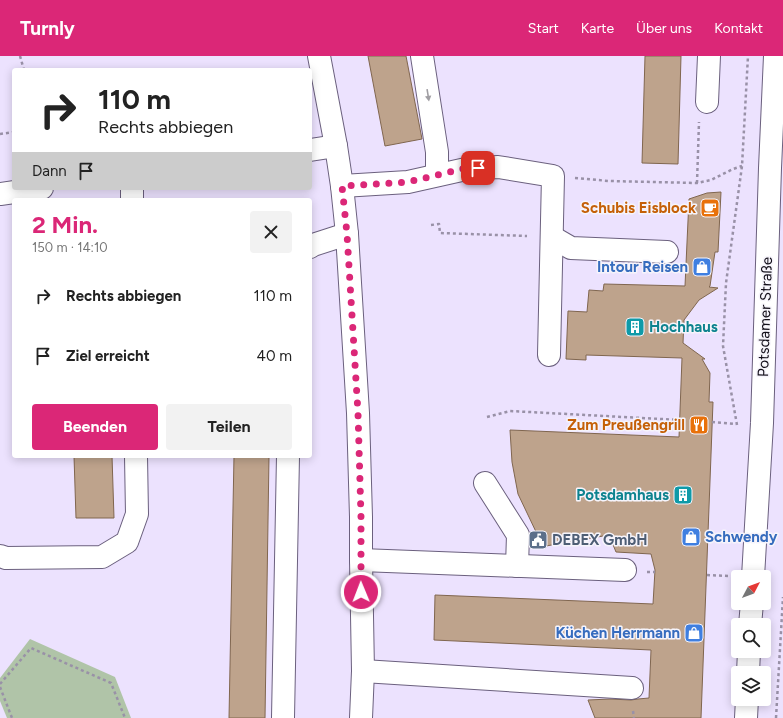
<!DOCTYPE html>
<html lang="de">
<meta charset="utf-8">
<style>
body{margin:0;font-family:Figtree,sans-serif;background:#f2f2f2;color:#222;height:100vh;display:flex;flex-direction:column;font-size:15px;white-space:nowrap}
*{box-sizing:border-box;margin:0}
p{font-size:13px;color:#767676}
.icon{flex:none;width:22px;height:22px;fill:none;stroke:currentColor;stroke-width:2;stroke-linecap:round;stroke-linejoin:round}
.map{position:relative;flex:1;overflow:hidden}
.details{position:absolute;left:12px;top:142px;width:300px;height:260px;display:flex;flex-direction:column;background:#fff;border-radius:4px;box-shadow:0 2px 10px #0003}
.details>*{flex:none}
.banner{position:absolute;left:12px;top:12px;width:300px;height:122px;border-radius:4px;box-shadow:0 2px 10px #0003;background:#fff;color:#222;overflow:hidden}
.needle{width:26px;rotate:49deg}
.controls{position:absolute;left:731px;top:514px;display:grid;gap:8px}
.controls a{display:grid;place-items:center;width:40px;height:40px;border-radius:4px;background:#fff;box-shadow:0 2px 10px #0003;font-size:20px}
.pin{position:absolute;display:grid;place-items:center;width:34px;height:34px;color:#fff;margin:-17px;border-radius:8px;box-shadow:0 2px 6px #0006}
.me{position:absolute;width:44px;margin:-22px;rotate:359deg;stroke-linejoin:round;filter:drop-shadow(0 0 3px #0008)}
.turn{display:flex;align-items:center;gap:14px;height:84px;padding:0 20px;font-size:18px}
.turn .icon{width:52px;height:52px;stroke-width:2.5}
.turn b{display:block;font-size:28px;line-height:34px}
.then{display:flex;align-items:center;height:38px;padding:0 20px;background:#0003;gap:8px;font-size:15px}
.round{display:grid;place-items:center;flex:none;width:42px;height:42px;border-radius:4px;background:#f2f2f2}
.headline{display:flex;align-items:center;justify-content:space-between;height:68px;padding:0 20px}
h1{font-size:24px;font-weight:700;line-height:30px;color:#db2777}
.primary-button{display:flex;gap:8px;margin-top:auto;padding:8px 20px}
.primary-button a{flex:1;height:46px;border-radius:4px;background:#db2777;color:#fff;font-size:16px;font-weight:700;line-height:46px;text-align:center}
.primary-button a+a{background:#f2f2f2;color:#222}
ul{padding:0;list-style:none}
li{display:flex;align-items:center;gap:12px;height:60px;padding:0 20px}
li div{flex:1}
li b{display:block;font-size:15px}
li em{font-style:normal}
header{display:flex;align-items:center;gap:24px;box-sizing:border-box;height:56px;padding:0 20px;background:#db2777;color:#fff}
header strong{font-size:19px}
nav{display:flex;gap:22px;margin-inline-start:auto;font-size:14px}
.map>svg:first-child{display:block}
</style>
<header>
<strong>Turnly</strong>
<nav><a>Start</a><a>Karte</a><a>Über uns</a><a>Kontakt</a></nav>
</header>
<div class="map">
<svg width="783" height="662" viewBox="0 0 783 662">
<rect width="100%" height="100%" fill="#ece2fe"/>
<!-- green -->
<polygon fill="#b0c4a8" points="30,583 115,621 131,662 7,662 0,645 0,622"/>
<!-- building -->
<g fill="#bea38c" stroke="#80664f">
<polygon points="368,0 406,0 422,83 385,90"/>
<polygon points="645,0 681,0 678,108 642,107"/>
<polygon points="721,136 718,196 715,196 710,230 709,231 718,232 699,244 684,264 683,287 705,303 702,303 710,317 709,346 713,346 701,662 595,662 588,644 610,643 631,644 638,643 649,642 651,594 434,584 435,539 653,548 655,514 651,498 616,496 609,479 546,490 538,480 518,438 512,406 510,374 679,381 682,302 586,299 586,304 566,303 568,255 587,256 589,234 603,235 604,228 685,230 689,143 707,137"/>
<polygon points="74,400 112,400 114,462 76,462"/>
<polygon points="234,400 269,400 265,662 229,662"/>
</g>
<g fill="none" stroke-linecap="round" stroke-linejoin="round">
<!-- minor casing -->
<g stroke="#6b607e" stroke-width="24">
<g id="minor">
<polyline points="319,0 336,90 342,130 347,178 358,357 361,461 361,504 363,615 361,662"/>
<polyline points="422,0 437,96 437,119"/>
<polyline points="707,46 709,0"/>
<polyline points="310,94 336,90"/>
<polyline points="342,130 408,126 466,113 498,111 553,120 549,299"/>
<polyline points="132,132 132,144"/>
<polyline points="0,138 42,132"/>
<polyline points="552,181 571,192 667,196"/>
<polyline points="310,191 313,189 347,178"/>
<polyline points="485,427 518,479 517,510"/>
<polyline points="0,500 6,502 102,501 127,486 137,458 136,400"/>
<polyline points="361,504 625,514"/>
<polyline points="363,615 632,632"/>
<polyline points="283,662 288,400"/>
</g>
</g>
<!-- major casing -->
<g stroke="#6b607e" stroke-width="24">
<g id="major">
<polyline points="753,521 762,367 770,112 775,0"/>
<polyline points="750,569 752,547"/>
<polyline points="748,617 749,595"/>
<polyline points="746,662 747,643"/>
</g>
</g>
<!-- path -->
<g stroke="#9991a7" stroke-width="2.5" stroke-dasharray="3 3" stroke-linecap="butt">
<polyline points="20,0 24,14"/>
<polyline points="0,78 14,76"/>
<polyline points="575,122 609,125 697,127 711,124 733,113 742,110"/>
<polyline points="697,127 699,66"/>
<polyline points="431,169 439,168 440,177 527,180"/>
<polyline points="487,361 510,355 680,364"/>
<polyline points="712,366 736,368"/>
<polyline points="737,369 723,290 726,227 742,110 748,0"/>
<polyline points="647,516 655,516"/>
<polyline points="707,519 730,520"/>
<polyline points="0,628 31,592 111,627 125,662"/>
<polyline points="0,631 12,662"/>
<polyline points="633,655 634,662"/>
<polyline points="776,662 783,541"/>
</g>
<!-- minor -->
<use href="#minor" stroke="#fff" stroke-width="22"/>
<!-- major -->
<use href="#major" stroke="#fff" stroke-width="22"/>
</g>
<!-- one-way arrows -->
<defs><path id="oneway-solid" d="M-6-.8H1V-3.2L6.5 0L1 3.2V.8H-6Z"/></defs>
<use fill="#a09ea3" href="#oneway-solid" transform="translate(428 39) rotate(81)"/>
<g fill="none" stroke-linecap="round" stroke-linejoin="round">
<!-- route -->
<polyline stroke="#db2777" stroke-width="7" stroke-dasharray="0 12.6" points="361,536 361,461 358,357 347,178 342,130 408,126 466,112 478,112"/>
</g>
<!-- icons -->
<defs>
<g id="cafe-square" transform="scale(1)"><rect x="-9" y="-9" width="18" height="18" rx="4" fill="#e8710a" stroke="#f6f4fb"/><path d="M-5.5-4.5H6V0H3Q3 3.5 0 3.5H-2.5Q-5.5 3.5-5.5 0ZM3-3.2v2h1.7v-2ZM-6 4.5H4V6H-6Z" fill="#fff"/></g>
<g id="shop-square" transform="scale(1)"><rect x="-9" y="-9" width="18" height="18" rx="4" fill="#3f7fe0" stroke="#f6f4fb"/><path d="M-5-2.5h2.3a2.7 3.5 0 0 1 5.4 0H5L5.5 6h-11ZM-1.5-2.5h3a1.5 2.3 0 0 0-3 0Z" fill="#fff"/></g>
<g id="building-square" transform="scale(1)"><rect x="-9" y="-9" width="18" height="18" rx="4" fill="#0f9aa8" stroke="#f6f4fb"/><path d="M-4-6H4V6H1V3H-1V6H-4ZM-2.5-4.3h1.7v1.8h-1.7ZM.8-4.3h1.7v1.8H.8ZM-2.5-1h1.7V.8h-1.7ZM.8-1h1.7V.8H.8Z" fill="#fff"/></g>
<g id="restaurant-square" transform="scale(1)"><rect x="-9" y="-9" width="18" height="18" rx="4" fill="#e8710a" stroke="#f6f4fb"/><path d="M-5-6h1v4h1v-4h1v4h1v-4h1v5L-1.5 .5V6h-2V.5L-5-1ZM5-6V6H3V1.5H1.5Q1.5-4 5-6Z" fill="#fff"/></g>
<g id="civic-square" transform="scale(1)"><rect x="-9" y="-9" width="18" height="18" rx="4" fill="#5c6f8a" stroke="#f6f4fb"/><path d="M-.6-6.5H3V-4.5H.6V-3L4-1V1h2V6H-6V1h2V-1L-.6-3ZM-1.2 2.5V6h2.4V2.5Z" fill="#fff"/></g>
</defs>
<g fill-rule="evenodd">
<use href="#cafe-square" x="710" y="152"/>
<use href="#shop-square" x="702" y="211"/>
<use href="#building-square" x="635" y="271"/>
<use href="#restaurant-square" x="699" y="369"/>
<use href="#building-square" x="683" y="439"/>
<use href="#shop-square" x="691" y="481"/>
<use href="#civic-square" x="538" y="484"/>
<use href="#shop-square" x="694" y="577"/>
</g>
<g text-anchor="middle" dominant-baseline="central" stroke-width="3" stroke-linejoin="round" paint-order="stroke">
<!-- food labels -->
<g font-size="15" font-weight="bold" fill="#c56008" stroke="#f6f4fb" text-anchor="end">
<text x="696" y="152">Schubis Eisblock</text>
<text x="685" y="369">Zum Preußengrill</text>
</g>
<!-- shop labels -->
<g font-size="15" font-weight="bold" fill="#366cbe" stroke="#f6f4fb" text-anchor="end">
<text x="688" y="211">Intour Reisen</text>
<text x="705" y="481" text-anchor="start">Schwendy</text>
<text x="680" y="577">Küchen Herrmann</text>
</g>
<!-- street labels -->
<g font-size="15" fill="#110d18" stroke="#f6f4fb">
<text transform="translate(765 261) rotate(-88)">Potsdamer Straße</text>
</g>
<!-- culture labels -->
<g font-size="15" font-weight="bold" fill="#0d838f" stroke="#f6f4fb" text-anchor="start">
<text x="649" y="271">Hochhaus</text>
<text x="669" y="439" text-anchor="end">Potsdamhaus</text>
</g>
<!-- service labels -->
<g font-size="15" font-weight="bold" fill="#4e5e75" stroke="#f6f4fb" text-anchor="start">
<text x="552" y="484">DEBEX GmbH</text>
</g>
</g>
</svg>
<div class="controls">
<a><svg class="needle" viewBox="-14 -14 28 28"><path d="M0-13l5 13h-10z" fill="#e53935"/><path d="M0 13l5-13h-10z" fill="#767676"/></svg></a>
<a><svg class="icon" aria-label="search" viewBox="0 0 24 24"><circle cx="10" cy="10" r="6"/><path d="M15 15l6 6"/></svg></a>
<a><svg class="icon" aria-label="layers" viewBox="0 0 24 24"><path d="M12 4l9 5-9 5-9-5zM3 14l9 5 9-5"/></svg></a>
</div>
<div class="pin" style="left:478px;top:112px;background:#d93025"><svg class="icon" aria-label="arrive" viewBox="0 0 24 24"><path d="M6 21V4h12l-3 4 3 4H6"/></svg></div>
<svg class="me" style="left:361px;top:536px" viewBox="-20 -20 40 40"><circle r="17" fill="#db2777" stroke="#fff" stroke-width="3"/><path d="M0-11L8 9 0 5-8 9z" fill="#fff"/></svg>
<div class="banner">
<div class="turn"><svg class="icon" aria-label="right" viewBox="0 0 24 24"><path d="M7 20v-9h11M14 6l5 5-5 5"/></svg><div><b>110 m</b>Rechts abbiegen</div></div>
<div class="then">Dann<svg class="icon" aria-label="arrive" viewBox="0 0 24 24"><path d="M6 21V4h12l-3 4 3 4H6"/></svg></div>
</div>
<section class="details">
<div class="headline"><div><h1>2 Min.</h1><p>150 m · 14:10</p></div><a class="round"><svg class="icon" aria-label="close" viewBox="0 0 24 24"><path d="M6 6l12 12M18 6L6 18"/></svg></a></div>
<ul>
<li><svg class="icon" aria-label="right" viewBox="0 0 24 24"><path d="M7 20v-9h11M14 6l5 5-5 5"/></svg><div><b>Rechts abbiegen</b></div><em>110 m</em></li>
<li><svg class="icon" aria-label="arrive" viewBox="0 0 24 24"><path d="M6 21V4h12l-3 4 3 4H6"/></svg><div><b>Ziel erreicht</b></div><em>40 m</em></li>
</ul>
<div class="primary-button"><a>Beenden</a><a>Teilen</a></div>
</section>
</div>
